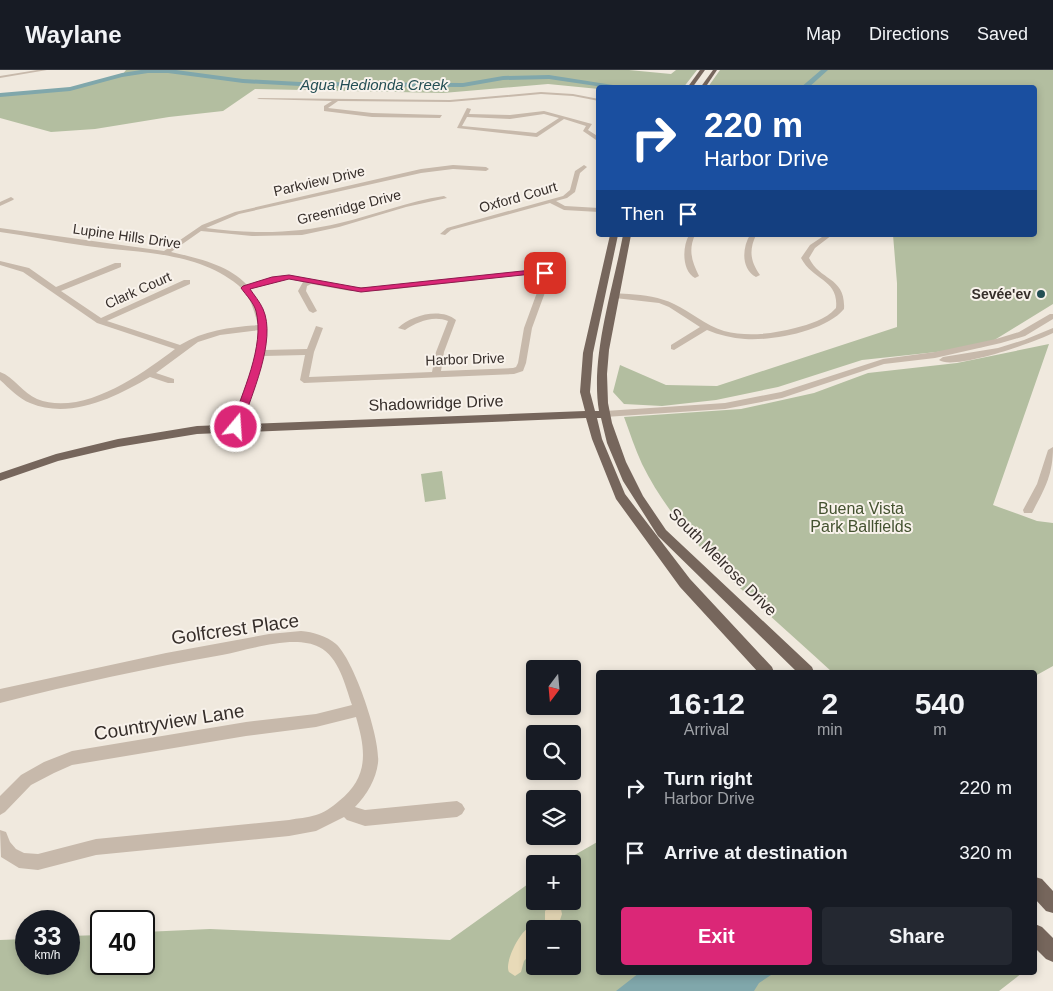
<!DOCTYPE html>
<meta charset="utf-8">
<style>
body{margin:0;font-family:Helvetica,sans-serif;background:#242831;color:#f1f3f6;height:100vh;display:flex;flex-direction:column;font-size:19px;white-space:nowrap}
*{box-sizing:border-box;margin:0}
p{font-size:16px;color:#9ea1a6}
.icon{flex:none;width:28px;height:28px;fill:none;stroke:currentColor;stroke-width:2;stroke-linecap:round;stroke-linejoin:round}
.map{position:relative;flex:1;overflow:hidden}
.side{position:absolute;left:596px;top:600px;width:441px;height:305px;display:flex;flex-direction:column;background:#171b24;border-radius:5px;box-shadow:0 2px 8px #0003}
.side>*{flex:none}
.guide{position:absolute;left:596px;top:15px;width:441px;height:152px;border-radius:5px;box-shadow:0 2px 8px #0003;background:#1a4fa0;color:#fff;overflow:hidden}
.needle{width:32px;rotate:196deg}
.tools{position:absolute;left:526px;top:590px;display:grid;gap:10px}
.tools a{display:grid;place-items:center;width:55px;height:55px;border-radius:5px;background:#171b24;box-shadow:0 2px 8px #0003;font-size:25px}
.speed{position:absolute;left:15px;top:840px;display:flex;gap:10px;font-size:25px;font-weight:700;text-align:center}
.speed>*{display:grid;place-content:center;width:65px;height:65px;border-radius:50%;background:#171b24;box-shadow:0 2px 8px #0003;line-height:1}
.speed small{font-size:12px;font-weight:400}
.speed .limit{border:2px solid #111;border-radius:8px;background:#fff;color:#111}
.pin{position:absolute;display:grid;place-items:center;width:42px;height:42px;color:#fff;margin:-21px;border-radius:10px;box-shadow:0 2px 8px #0006}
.me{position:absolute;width:55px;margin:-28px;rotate:18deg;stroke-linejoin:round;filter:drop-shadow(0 0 4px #0008)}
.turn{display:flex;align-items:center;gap:18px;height:105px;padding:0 25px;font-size:22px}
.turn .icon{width:65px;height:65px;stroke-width:2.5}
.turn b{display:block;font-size:35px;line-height:42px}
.then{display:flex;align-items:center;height:48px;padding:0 25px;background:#0003;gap:10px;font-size:19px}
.eta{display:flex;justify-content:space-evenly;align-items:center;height:85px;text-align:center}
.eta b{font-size:30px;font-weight:700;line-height:35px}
.action{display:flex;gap:10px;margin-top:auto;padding:10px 25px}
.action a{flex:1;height:58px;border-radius:5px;background:#db2777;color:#fff;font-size:20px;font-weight:700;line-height:58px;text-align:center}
.action a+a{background:#242831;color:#f1f3f6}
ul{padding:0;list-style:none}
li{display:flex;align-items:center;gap:15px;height:65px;padding:0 25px}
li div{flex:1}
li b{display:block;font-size:19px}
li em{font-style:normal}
header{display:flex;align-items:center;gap:30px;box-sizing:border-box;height:70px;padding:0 25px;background:#171b24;border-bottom:1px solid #363941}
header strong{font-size:24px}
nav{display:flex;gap:28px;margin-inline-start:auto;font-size:18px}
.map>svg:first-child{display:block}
</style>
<header>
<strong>Waylane</strong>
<nav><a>Map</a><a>Directions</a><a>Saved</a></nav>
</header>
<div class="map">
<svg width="1053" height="921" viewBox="0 0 1053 921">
<rect width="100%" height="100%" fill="#f0e9de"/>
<!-- green -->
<g fill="#b3bea0" fill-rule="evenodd">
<polygon points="126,0 629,0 671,4 676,0 697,0 683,18 599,18 599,19 548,14 443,23 255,19 223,41 169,47 95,59 51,62 0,48 0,26 70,19 122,5"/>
<polygon points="720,0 1053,0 1053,234 983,277 862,290 778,317 716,330 662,336 624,334 613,322 620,295 666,315 717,316 897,257 897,213 893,165 1035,165 1035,18 708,17"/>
<path d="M1049,274L993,435L1037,451L1053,453V596L1035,606V602H832C766,540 682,476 642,394C635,379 630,363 624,347L741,339L814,323L868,303L957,293Z"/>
<polygon points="442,401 446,429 425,432 421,404"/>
<path d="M599,771V902L1022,903L999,921H0V870L26,869V894H69V866L101,865V894H144V862L210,859L450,870L535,809V831H572V794H559ZM535,859H572V896H535Z"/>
</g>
<!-- sand -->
<g fill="#e8dab8">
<polygon points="552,833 560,835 562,844 557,859 545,859 545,841"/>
<path d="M527,859H535L533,881L524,891L521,902L515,906L509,902C504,893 519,864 527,859Z"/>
</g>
<!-- water -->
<polygon fill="#80a7ab" points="639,903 639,902 774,903 759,913 754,921 616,921"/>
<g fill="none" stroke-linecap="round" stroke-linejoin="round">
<!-- river -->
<g fill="#80a7ab" fill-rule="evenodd">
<polygon points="141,0 176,0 243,9 300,12 463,13 503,6 549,5 632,18 610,18 549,9 503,10 463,17 300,16 243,13 168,3 148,3 122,7 70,21 0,27 0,23 70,17 122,3"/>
<polygon points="821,0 828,0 808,18 800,18"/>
</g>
<!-- minor -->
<g fill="#c7b9ab" fill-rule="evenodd">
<polygon points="37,0 47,0 0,8 0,6"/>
<polygon points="541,22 573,24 599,29 599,31 573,26 541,24 450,32 338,31 328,38 372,43 442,45 440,48 372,47 324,41 324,36 332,31 257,29 259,28 450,30"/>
<path d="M467,38L471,39L469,44L510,45L544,41L592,54L588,60L599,67V72L583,61L586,56L564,49L537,67L457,58ZM544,44L559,48L536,63L462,56L467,47L510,49Z"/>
<path d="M453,95L486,97L489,99L486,101L453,99L421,103L239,144L206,158C251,164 295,164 340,153C375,145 408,131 444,126L447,128L406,137L339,157L302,165L252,166L201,161L171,182C197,188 229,195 247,215L289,205L350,217H378L532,200L548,201L551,206L532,258L526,293L523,301L514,304L304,313L300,310L305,285L264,286L241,357L236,360L231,357L253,294L259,260L220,265L198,272L156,303L174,309V313H168L150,307C116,327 70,350 30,333C19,329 9,318 0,310V302C14,307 23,323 37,329C82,347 141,305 175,279L97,253L23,202L0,195V191L29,198L56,217L115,193H121V197L61,221L101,248L184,210H190V214L107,251L180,275C204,260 231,257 258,255C254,240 250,225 238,215C196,181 138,183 87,176C58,172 29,166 0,162V158L164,181L202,155L235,142L421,99ZM532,204L543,206L524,258L518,293L516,297L513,298L441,301L444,282L456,250C441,237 411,245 398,258L405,260C417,252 433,245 448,251L436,282L432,302L309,307L314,282L323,258L316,256L307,279L265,280C269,256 265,239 250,219L289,209L303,212L298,221L309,241L313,243L317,241L306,221L307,216L311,214L350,221H378Z"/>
<polygon points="584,95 587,97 580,103 575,122 567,128 556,131 565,136 599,138 599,142 564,140 550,133 451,160 445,165 440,164 447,158 563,126 570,120 575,101"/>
<polygon points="11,127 14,129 13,130 0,136 0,132"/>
<path d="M689,165H695C688,180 692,192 699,206L695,208C682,201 682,177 689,165Z"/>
<path d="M750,165H756C749,180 750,191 760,205L756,207C741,199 742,178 750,165Z"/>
<path d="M825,165H832L815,178L809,188C820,211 846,207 844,239C826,261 773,271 745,269C732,268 719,265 707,260L674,280L671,279V275L700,257L669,237L659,233L615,228L611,226C616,222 623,224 629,224C644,225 660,227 674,234C691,242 705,255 724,261C747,267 772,264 795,258C810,254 825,250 836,238C839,209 813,211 801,188L810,175Z"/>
<polygon points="1050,244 1053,244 1053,249 1025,266 1001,273 935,288 884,294 782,328 725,339 605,347 600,344 605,341 725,333 781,322 883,289 935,282 996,269 1019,262"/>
<path d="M1053,258V263C1036,272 953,301 939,290L943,287L998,278L1024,270Z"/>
<path d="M1053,377C1053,405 1045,418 1032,443H1024L1023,440L1037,414L1048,380Z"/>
<path d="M301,561C313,562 327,566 336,574C354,590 381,669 378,693C376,709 367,725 355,737L365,740L457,731L462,734L465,739L462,744L457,747L365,756L347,750L344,747L316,761L289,766L96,785L38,800L19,798L1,787L0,760L6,762L10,772L16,779L24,783L38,784L96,769L289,750C298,748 307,748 316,745C324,743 332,737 339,731C369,707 366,681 356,647L316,657L246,666L72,695L54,703L31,715L5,742L0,745V726L21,705L44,692L72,681L246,652L316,644L352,635C345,615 339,587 319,577C294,564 249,580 222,585C148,598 74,614 0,633V619L166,583L269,564Z"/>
</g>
<!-- major -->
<g fill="#76665c" fill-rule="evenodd">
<polygon points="700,0 705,0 692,18 687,18"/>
<polygon points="713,0 717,0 705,18 700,18"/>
<path d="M610,165H618L593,283L590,322L595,341H599C590,287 613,219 623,165H631L609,280L607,304L608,333L612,353L626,392L643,426L666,460L812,597L814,602H797L658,466L623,411L607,373L601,348H597L602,369L625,424L690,509L772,597L774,602H758L680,517L616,429L592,369L586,348L197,364L118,377L58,391L0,411V403L56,384L118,369L197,356L585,341L580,322L583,283Z"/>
<polygon points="1035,807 1042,809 1053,821 1053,843 1046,841 1035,829"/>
<polygon points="1035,854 1042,857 1053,868 1053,892 1046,889 1035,878"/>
</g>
</g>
<!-- route -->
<path fill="#db2777" stroke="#8e194d" d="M532,200H545L548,203L545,205L532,204L361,222L289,209L250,219C254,225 260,232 263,239C277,270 251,326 241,357L236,360L231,357C242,322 265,277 256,241C254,233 246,225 241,218L243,216L272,207L289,205L361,218Z"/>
<!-- markers -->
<circle fill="#234e54" stroke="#f8f2eb" stroke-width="2" cx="1041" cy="224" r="5"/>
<g text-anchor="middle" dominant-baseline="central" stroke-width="4" stroke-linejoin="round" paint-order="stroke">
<!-- far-street labels -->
<g font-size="14" fill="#362e2a" stroke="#f8f2eb">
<text transform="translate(319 111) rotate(-13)">Parkview Drive</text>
<text transform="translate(518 127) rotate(-16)">Oxford Court</text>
<text transform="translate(349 137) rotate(-14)">Greenridge Drive</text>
<text transform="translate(127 166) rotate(8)">Lupine Hills Drive</text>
<text transform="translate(138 220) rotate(-24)">Clark Court</text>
<text transform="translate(465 289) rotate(-2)">Harbor Drive</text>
</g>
<!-- far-poi labels -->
<g font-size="14" font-weight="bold" fill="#362e2a" stroke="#f8f2eb" text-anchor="end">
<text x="1031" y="224">Sevée'ev</text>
</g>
<!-- far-water labels -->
<g font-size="15" font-style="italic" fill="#234e54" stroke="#f8f2eb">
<text x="374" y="14">Agua Hedionda Creek</text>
</g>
<!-- street labels -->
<g font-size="16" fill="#362e2a" stroke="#f8f2eb">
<text transform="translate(436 333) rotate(-2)">Shadowridge Drive</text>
<text transform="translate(723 492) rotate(45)">South Melrose Drive</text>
</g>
<!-- park labels -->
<g font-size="16" fill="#445230" stroke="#f8f2eb">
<text x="861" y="438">Buena Vista<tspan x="861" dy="18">Park Ballfields</tspan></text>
</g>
<!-- near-street labels -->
<g font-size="19" fill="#362e2a" stroke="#f8f2eb">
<text transform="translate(235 559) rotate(-8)">Golfcrest Place</text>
<text transform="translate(169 652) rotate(-9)">Countryview Lane</text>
</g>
</g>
</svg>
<div class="tools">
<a><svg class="needle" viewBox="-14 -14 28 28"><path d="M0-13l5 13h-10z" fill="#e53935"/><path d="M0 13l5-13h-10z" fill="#9ea1a6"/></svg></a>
<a><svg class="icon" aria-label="search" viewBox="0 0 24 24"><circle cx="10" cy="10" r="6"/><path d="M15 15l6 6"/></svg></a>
<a><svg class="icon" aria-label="layers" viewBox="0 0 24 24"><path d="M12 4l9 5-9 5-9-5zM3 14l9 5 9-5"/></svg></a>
<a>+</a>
<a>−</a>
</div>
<div class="speed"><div>33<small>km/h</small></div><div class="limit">40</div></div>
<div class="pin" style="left:545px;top:203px;background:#d93025"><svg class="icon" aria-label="arrive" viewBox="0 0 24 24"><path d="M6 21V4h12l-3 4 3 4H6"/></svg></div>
<svg class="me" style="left:236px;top:357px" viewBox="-20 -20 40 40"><circle r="17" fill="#db2777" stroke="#fff" stroke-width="3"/><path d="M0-11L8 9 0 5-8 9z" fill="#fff"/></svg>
<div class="guide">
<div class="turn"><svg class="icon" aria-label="right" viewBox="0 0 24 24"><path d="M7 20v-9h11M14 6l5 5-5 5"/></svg><div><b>220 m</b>Harbor Drive</div></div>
<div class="then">Then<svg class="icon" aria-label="arrive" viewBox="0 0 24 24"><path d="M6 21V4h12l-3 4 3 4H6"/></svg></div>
</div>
<section class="side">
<div class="eta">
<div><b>16:12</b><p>Arrival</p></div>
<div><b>2</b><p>min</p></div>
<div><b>540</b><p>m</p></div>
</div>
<ul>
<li><svg class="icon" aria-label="right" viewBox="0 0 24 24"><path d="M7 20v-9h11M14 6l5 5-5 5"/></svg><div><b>Turn right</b><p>Harbor Drive</p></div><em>220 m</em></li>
<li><svg class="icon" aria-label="arrive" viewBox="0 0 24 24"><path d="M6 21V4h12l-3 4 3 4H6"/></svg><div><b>Arrive at destination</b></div><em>320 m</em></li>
</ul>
<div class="action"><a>Exit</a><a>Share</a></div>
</section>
</div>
